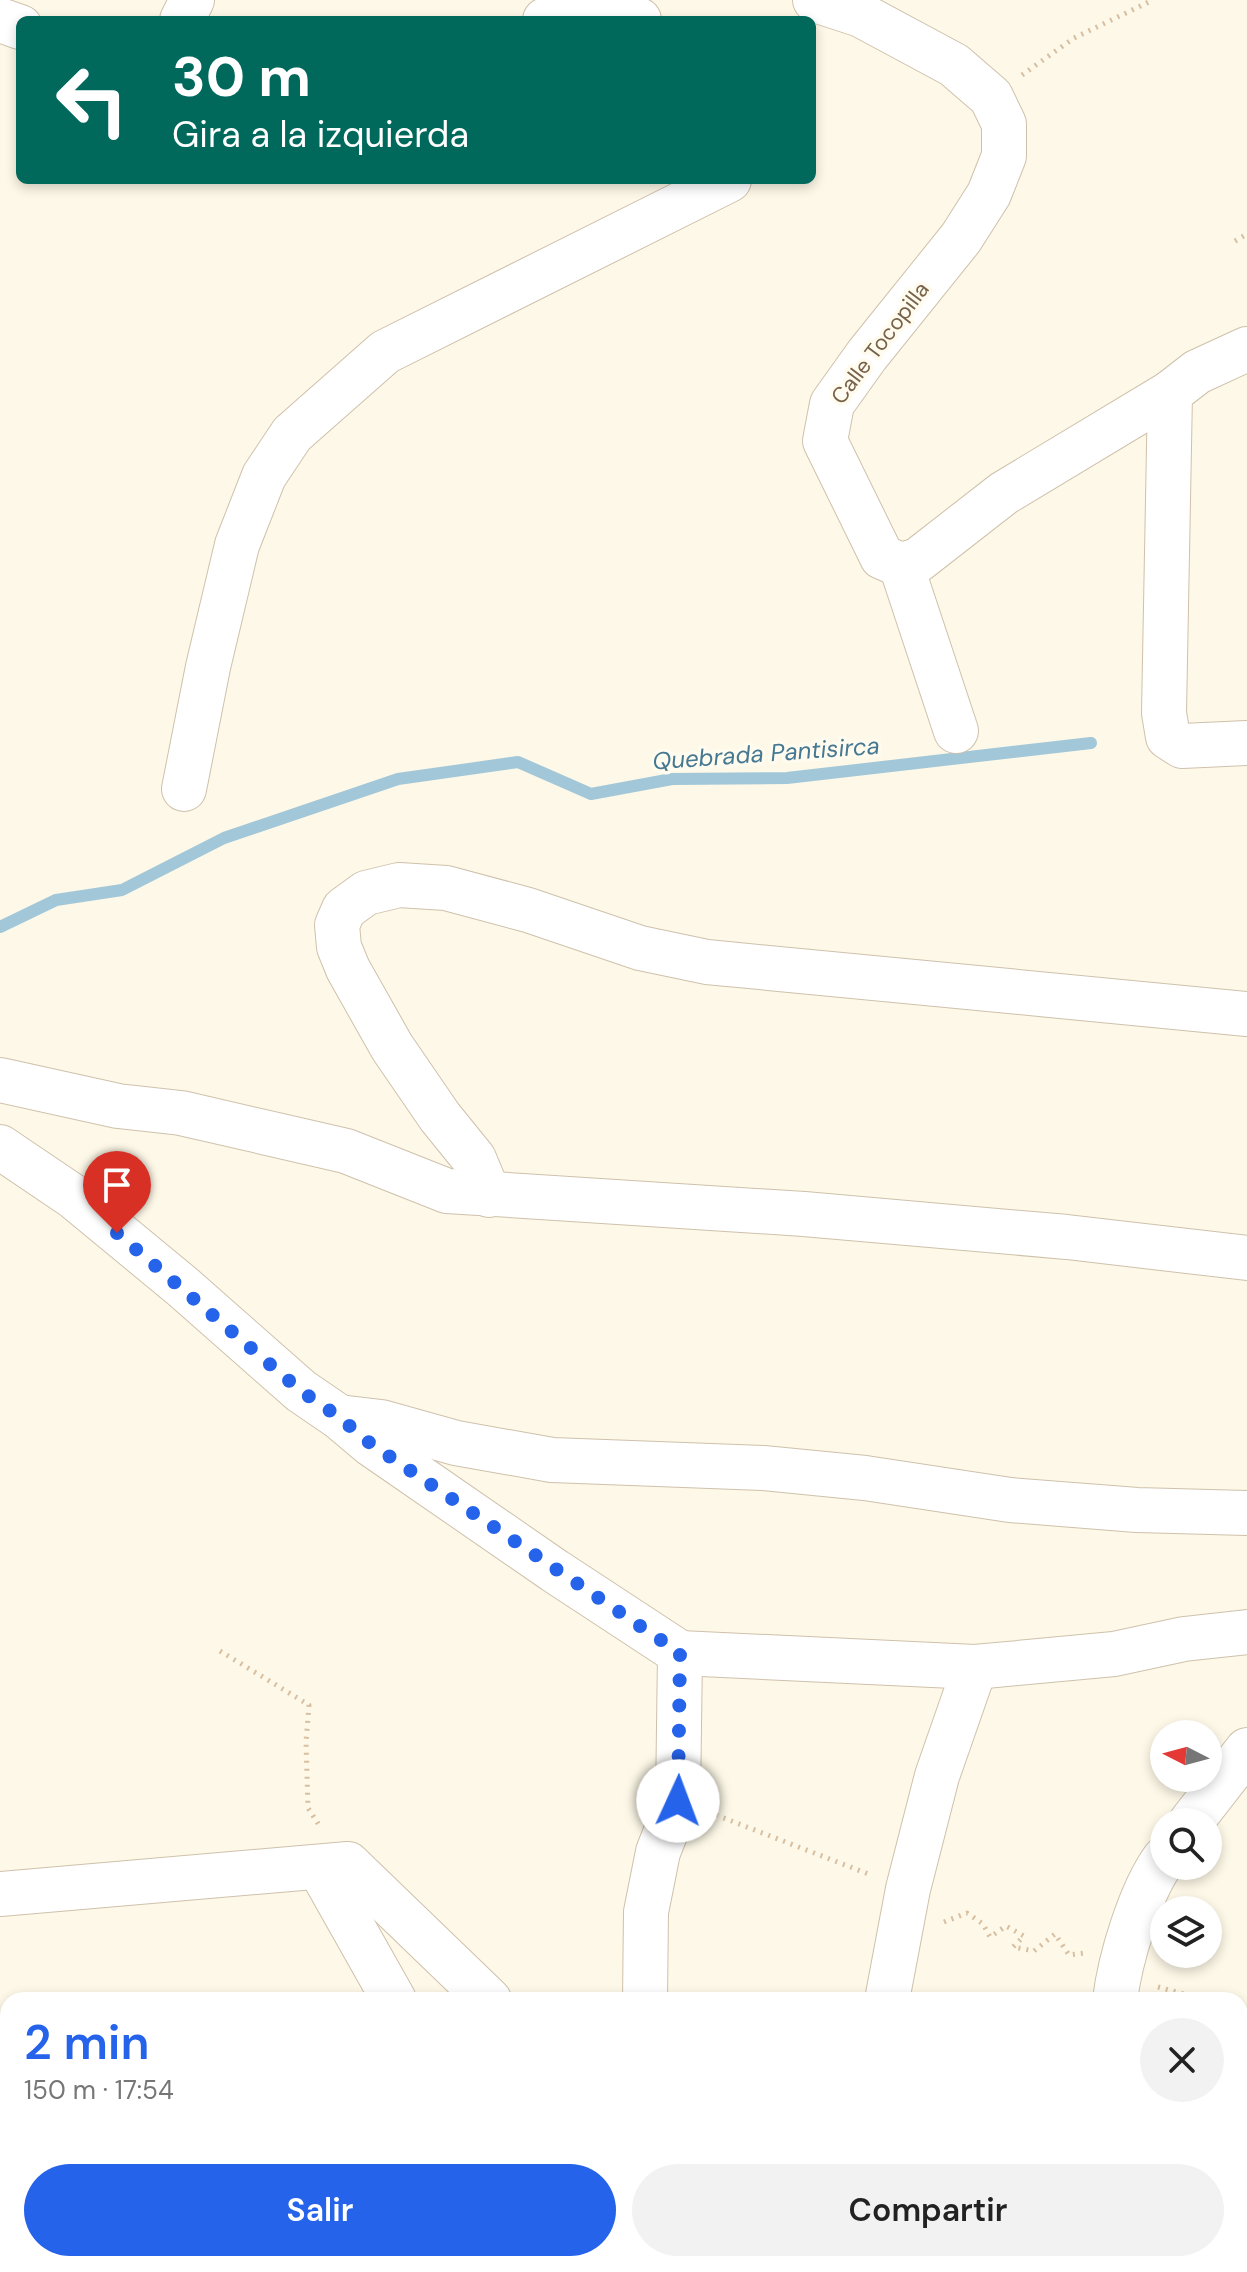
<!DOCTYPE html>
<html lang="es">
<meta charset="utf-8">
<style>
body{margin:0;font-family:"DM Sans",sans-serif;background:#f2f2f2;color:#222;height:100vh;display:flex;flex-direction:column;font-size:30px;white-space:nowrap}
*{box-sizing:border-box;margin:0}
p{font-size:26px;color:#767676}
.icon{flex:none;width:44px;height:44px;fill:none;stroke:currentColor;stroke-width:2;stroke-linecap:round;stroke-linejoin:round}
.map{position:relative;flex:1;overflow:hidden}
.side{position:absolute;left:0px;top:1992px;width:1248px;height:280px;display:flex;flex-direction:column;background:#fff;border-radius:24px 24px 0 0;box-shadow:0 4px 12px #0003}
.side>*{flex:none}
.guide{position:absolute;left:16px;top:16px;width:800px;height:168px;border-radius:12px;box-shadow:0 4px 12px #0003;background:#00695c;color:#fff;overflow:hidden}
.needle{width:52px;rotate:276deg}
.fabs{position:absolute;left:1150px;top:1720px;display:grid;gap:16px}
.fabs a{display:grid;place-items:center;width:72px;height:72px;border-radius:50%;background:#fff;box-shadow:0 4px 12px #0003;font-size:40px}
.pin{position:absolute;display:grid;place-items:center;width:68px;height:68px;color:#fff;margin:-82px -34px;border-radius:50% 50% 50% 0;rotate:-45deg;box-shadow:0 0 8px #0007}
.pin .icon{rotate:45deg}
.me{position:absolute;width:88px;margin:-44px;rotate:2deg;stroke-linejoin:round;filter:drop-shadow(0 0 6px #0008)}
.turn{display:flex;align-items:center;gap:28px;height:168px;padding:0 24px;font-size:36px}
.turn .icon{width:104px;height:104px;stroke-width:2.5}
.turn b{display:block;font-size:56px;line-height:68px}
.round{display:grid;place-items:center;flex:none;width:84px;height:84px;border-radius:42px;background:#f2f2f2}
.overview{display:flex;align-items:center;justify-content:space-between;height:136px;padding:0 24px}
h1{font-size:48px;font-weight:600;line-height:60px;color:#2563eb}
.primary-button{display:flex;gap:16px;margin-top:auto;padding:16px 24px}
.primary-button a{flex:1;height:92px;border-radius:48px;background:#2563eb;color:#fff;font-size:32px;font-weight:600;line-height:92px;text-align:center}
.primary-button a+a{background:#f2f2f2;color:#222}
.map>svg:first-child{display:block}
</style>
<div class="map">
<svg width="1247" height="2272" viewBox="0 0 1247 2272">
<rect width="100%" height="100%" fill="#fdf8e7"/>
<g fill="none" stroke-linecap="round" stroke-linejoin="round">
<!-- stream -->
<polyline stroke="#a1c7d9" stroke-width="12" points="0,927 56,900 122,890 224,838 398,779 518,762 591,794 672,779 787,778 1091,743"/>
<!-- minor casing -->
<g stroke="#cfc1ac" stroke-width="46">
<g id="minor">
<polyline points="605,0 617,14 639,20"/>
<polyline points="815,0 861,15 954,65 991,97 1004,124 1004,156 989,194 961,238 867,355 832,404 825,441 882,557 901,565 918,560 1004,493 1170,393"/>
<polyline points="0,20 20,27"/>
<polyline points="182,20 192,0"/>
<polyline points="545,20 591,0"/>
<polyline points="1247,349 1197,372 1170,393 1164,713 1168,737 1182,746 1247,743"/>
<polyline points="901,565 956,731"/>
<polyline points="184,789 208,667 237,545 264,476 292,434 385,352 729,180"/>
<polyline points="0,1080 118,1106 181,1113 346,1151 447,1191 804,1214 1067,1237 1247,1258"/>
<polyline points="0,1147 74,1197 183,1287 301,1391 339,1417 371,1444 555,1571 680,1653"/>
<polyline points="489,1195 474,1159 440,1117 392,1047 348,969 339,947 337,925 344,909 366,893 399,885 446,888 528,910 640,948 707,962 1247,1014"/>
<polyline points="339,1417 381,1422 456,1443 552,1460 763,1468 865,1478 1010,1500 1137,1510 1247,1513"/>
<polyline points="680,1653 975,1667 1114,1654 1184,1639 1247,1632"/>
<polyline points="1191,1822 1247,1750"/>
<polyline points="319,1867 394,2000"/>
<polyline points="0,1894 348,1864 489,2000"/>
<polyline points="645,2000 646,1912 658,1852 678,1801 680,1653"/>
<polyline points="887,2000 908,1889 937,1776 975,1667"/>
<path d="M1115,2000C1120,1959 1140,1892 1164,1859"/>
<polyline points="0,2118 8,2117"/>
<polyline points="163,2264 164,2272"/>
<polyline points="377,2272 407,2264"/>
<polyline points="840,2272 842,2264"/>
<polyline points="1081,2272 1083,2264"/>
</g>
</g>
<!-- path -->
<g stroke="#d8bfa1" stroke-width="5" stroke-dasharray="2 6" stroke-linecap="butt">
<polyline points="1022,75 1074,38 1153,0"/>
<polyline points="1235,241 1247,234"/>
<polyline points="220,1651 309,1705 306,1742 308,1808 319,1825"/>
<polyline points="716,1815 871,1875"/>
<polyline points="944,1922 967,1913 983,1924 990,1937 1006,1926 1024,1936 1013,1947 1034,1951 1055,1934 1069,1955 1084,1953"/>
<polyline points="1158,1987 1206,2000"/>
<polyline points="1240,2032 1243,2037 1247,2022"/>
<polyline points="34,2264 34,2272"/>
</g>
<!-- minor -->
<use href="#minor" stroke="#fff" stroke-width="44"/>
</g>
<g fill="none" stroke-linecap="round" stroke-linejoin="round">
<!-- route -->
<polyline stroke="#2563eb" stroke-width="14" stroke-dasharray="0 25.2" points="117,1233 301,1391 339,1417 371,1444 680,1653 678,1801"/>
</g>
<g text-anchor="middle" dominant-baseline="central" stroke-width="7" stroke-linejoin="round" paint-order="stroke">
<!-- street labels -->
<g font-size="22" fill="#77624a" stroke="#fffbee">
<text transform="translate(880 343) rotate(-53)">Calle Tocopilla</text>
</g>
<!-- water labels -->
<g font-size="24" font-style="italic" fill="#467892" stroke="#fffbee">
<text transform="translate(766 753) rotate(-4)">Quebrada Pantisirca</text>
</g>
</g>
</svg>
<div class="fabs">
<a><svg class="needle" viewBox="-14 -14 28 28"><path d="M0-13l5 13h-10z" fill="#e53935"/><path d="M0 13l5-13h-10z" fill="#767676"/></svg></a>
<a><svg class="icon" aria-label="search" viewBox="0 0 24 24"><circle cx="10" cy="10" r="6"/><path d="M15 15l6 6"/></svg></a>
<a><svg class="icon" aria-label="layers" viewBox="0 0 24 24"><path d="M12 4l9 5-9 5-9-5zM3 14l9 5 9-5"/></svg></a>
</div>
<div class="pin" style="left:117px;top:1233px;background:#d93025"><svg class="icon" aria-label="arrive" viewBox="0 0 24 24"><path d="M6 21V4h12l-3 4 3 4H6"/></svg></div>
<svg class="me" style="left:678px;top:1801px" viewBox="-20 -20 40 40"><circle r="19" fill="#fff"/><path d="M0-13L10 11 0 6-10 11z" fill="#2563eb"/></svg>
<div class="guide">
<div class="turn"><svg class="icon" aria-label="left" viewBox="0 0 24 24"><path d="M17 20v-9H6M10 6l-5 5 5 5"/></svg><div><b>30 m</b>Gira a la izquierda</div></div>
</div>
<section class="side">
<div class="overview"><div><h1>2 min</h1><p>150 m · 17:54</p></div><a class="round"><svg class="icon" aria-label="close" viewBox="0 0 24 24"><path d="M6 6l12 12M18 6L6 18"/></svg></a></div>
<div class="primary-button"><a>Salir</a><a>Compartir</a></div>
</section>
</div>
